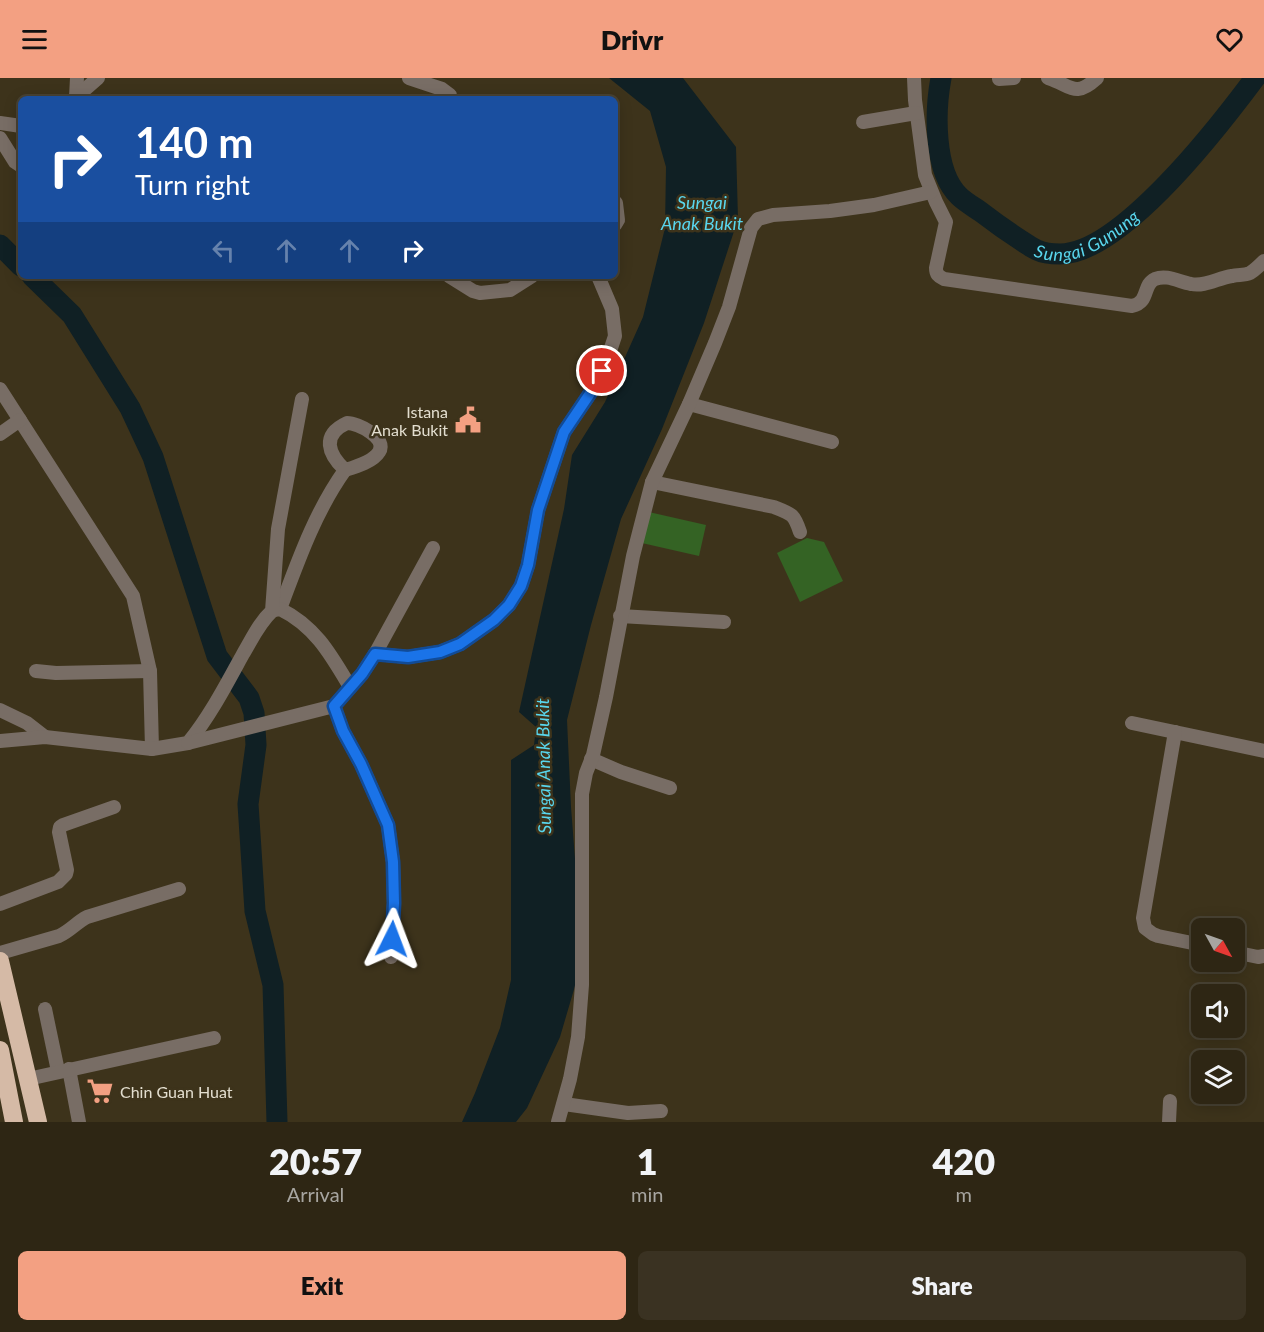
<!DOCTYPE html>
<style>
body{margin:0;font-family:Lato,sans-serif;background:#3a3222;color:#f1f3f6;height:100vh;display:flex;flex-direction:column;font-size:22px;white-space:nowrap}
*{box-sizing:border-box;margin:0}
p{font-size:20px;color:#a7a5a0}
.icon{flex:none;width:33px;height:33px;fill:none;stroke:currentColor;stroke-width:2;stroke-linecap:round;stroke-linejoin:round}
.map{position:relative;height:1044px;overflow:hidden}
.side{display:flex;flex-direction:column;background:#2e2614;flex:1}
.side>*{flex:none}
.guide{position:absolute;left:18px;top:18px;width:600px;height:183px;border-radius:9px;box-shadow:0 3px 15px #0003,0 0 0 2px #494334;background:#1a4fa0;color:#fff;overflow:hidden}
.needle{width:39px;rotate:130deg}
.fabs{position:absolute;left:1191px;top:840px;display:grid;gap:12px}
.fabs a{display:grid;place-items:center;width:54px;height:54px;border-radius:9px;background:#2e2614;box-shadow:0 3px 15px #0003,0 0 0 2px #494334;font-size:30px}
.pin{position:absolute;display:grid;place-items:center;width:51px;height:51px;color:#fff;margin:-26px;border:3px solid #fff;border-radius:50%;box-shadow:0 2px 6px #0007}
.me{position:absolute;width:66px;margin:-33px;rotate:3deg;stroke-linejoin:round;filter:drop-shadow(0 0 4px #0008)}
.turn{display:flex;align-items:center;gap:21px;height:126px;padding:0 18px;font-size:27px}
.turn .icon{width:78px;height:78px;stroke-width:2.5}
.turn b{display:block;font-size:42px;line-height:51px}
.lanes{display:flex;align-items:center;height:57px;padding:0 18px;background:#0003;justify-content:center;gap:30px;direction:ltr}
.lanes .off{opacity:.35}
.eta{display:flex;justify-content:space-evenly;align-items:center;height:102px;text-align:center}
.eta b{font-size:36px;font-weight:800;line-height:42px}
.cta{display:flex;gap:12px;margin-top:auto;padding:12px 18px}
.cta a{flex:1;height:69px;border-radius:9px;background:#f3a082;color:#111;font-size:24px;font-weight:800;line-height:69px;text-align:center}
.cta a+a{background:#3a3222;color:#f1f3f6}
header{display:flex;justify-content:space-between;align-items:center;height:78px;padding:0 18px;background:#f3a082;color:#111;font-size:27px;font-weight:800}
.map>svg:first-child{display:block}
</style>
<header><svg class="icon" aria-label="menu" viewBox="0 0 24 24"><path d="M4 6h16M4 12h16M4 18h16"/></svg>Drivr<svg class="icon" aria-label="heart" viewBox="0 0 24 24"><path d="M12 20l-8-8c-3-5 5-10 8-4 3-6 11-1 8 4z"/></svg></header>
<div class="map">
<svg width="1264" height="1044" viewBox="0 0 1264 1044">
<rect width="100%" height="100%" fill="#3d331b"/>
<!-- green -->
<g fill="#346324">
<polygon points="640,432 706,447 699,478 633,463"/>
<polygon points="807,460 824,464 843,503 800,524 777,475"/>
</g>
<!-- water -->
<polygon fill="#102024" points="609,0 683,0 736,69 738,141 704,245 662,351 621,441 591,547 567,642 571,729 579,833 575,908 560,959 527,1030 516,1044 462,1044 475,1015 500,950 511,902 511,682 534,667 536,649 519,634 564,431 572,377 605,324 643,239 665,150 666,89 650,33"/>
<g fill="none" stroke-linecap="round" stroke-linejoin="round">
<!-- river -->
<g stroke="#102024" stroke-width="21">
<path id="s1" d="M941,0C935,32 933,93 959,118C965,124 974,129 981,134C994,144 1008,154 1022,163C1027,166 1032,170 1037,172C1043,175 1053,176 1060,176C1121,176 1220,47 1255,0"/>
<polyline points="0,167 21,188"/>
<polyline points="32,198 72,237 130,330 153,379 217,578 249,620 254,635 256,667 248,726 255,833 273,907 277,1044"/>
</g>
<!-- minor -->
<g stroke="#786d65" stroke-width="14">
<polyline points="409,0 442,11 450,17 450,21"/>
<path d="M914,0L915,22L925,97L936,124L946,144L936,190C936,196 938,198 944,201L1132,228C1150,224 1142,207 1155,201C1167,196 1179,204 1191,206C1205,209 1218,200 1232,198C1238,196 1244,198 1250,195C1255,192 1260,187 1264,183"/>
<path d="M1048,0C1071,7 1074,21 1097,0"/>
<polyline points="999,1 1014,0"/>
<polyline points="76,19 77,0"/>
<polyline points="74,21 98,0"/>
<polyline points="863,44 916,35"/>
<polyline points="0,45 21,48"/>
<polyline points="0,60 15,84 21,88"/>
<polyline points="615,124 616,125 618,142 615,147"/>
<polyline points="449,198 473,213 480,215 510,212 532,198"/>
<polyline points="0,311 133,518 150,593 152,671"/>
<polyline points="689,326 832,364"/>
<path d="M347,345C358,345 388,360 379,374C373,384 355,389 345,392C328,376 321,357 347,345Z"/>
<polyline points="0,356 20,342"/>
<path d="M652,404L774,429C792,436 794,436 800,454"/>
<path d="M280,531C298,483 315,434 345,392"/>
<path d="M274,532L280,531C315,548 331,577 350,609"/>
<polyline points="620,538 724,544"/>
<polyline points="375,576 408,579 440,574 460,566 494,542 509,527 521,508 528,487 538,432 564,354 595,308 608,279 615,258 612,231 598,198"/>
<polyline points="36,593 56,595 150,593"/>
<polyline points="334,628 343,653 361,686 388,747 393,784 394,825 391,879"/>
<polyline points="0,632 27,645 45,659"/>
<polyline points="1132,645 1264,673"/>
<polyline points="1175,654 1143,840 1145,850 1153,856 1158,858 1202,867"/>
<path d="M0,663L45,659L152,671L188,665C210,638 226,607 243,576C252,561 259,545 272,533L278,451L302,321"/>
<polyline points="188,665 334,628 362,596 375,576 433,470"/>
<polyline points="591,681 621,694 670,710"/>
<polyline points="0,826 58,804 66,796 67,792 59,754 60,749 63,747 114,729"/>
<polyline points="1234,874 1258,879 1264,878"/>
<path d="M0,875L59,858C70,853 77,844 87,839L179,811"/>
<polyline points="45,931 58,993"/>
<polyline points="69,991 79,1044"/>
<polyline points="28,1001 214,960"/>
<polyline points="564,1026 628,1035 661,1033"/>
<polyline points="558,1044 570,1001 578,959 582,907 582,716 586,695 593,677 606,619 633,478 652,404 689,326 715,265 729,229 751,150 758,141 773,137 830,133 874,127 931,114"/>
<polyline points="1169,1044 1170,1023"/>
</g>
<!-- highway -->
<g stroke="#d5baa6" stroke-width="18">
<polyline points="0,883 38,1044"/>
<polyline points="0,972 14,1044"/>
</g>
</g>
<g fill="none" stroke-linecap="round" stroke-linejoin="round">
<!-- route casing -->
<g stroke="#114b97" stroke-width="15">
<polyline id="route" points="392,861 394,825 393,784 388,747 361,686 343,653 334,628 362,596 375,576 408,579 440,574 460,566 494,542 509,527 521,508 528,487 538,432 564,354 595,308 602,293"/>
</g>
<!-- route -->
<use href="#route" stroke="#1a73e8" stroke-width="10"/>
</g>
<!-- icons -->
<defs>
<g id="civic-bare" transform="scale(2.07)"><path d="M-.6-6.5H3V-4.5H.6V-3L4-1V1h2V6H-6V1h2V-1L-.6-3ZM-1.2 2.5V6h2.4V2.5Z" fill="#f3a082" stroke="#3d331b" stroke-width="2.5" paint-order="stroke"/></g>
<g id="supermarket-bare" transform="scale(2.07)"><path d="M-6-5.5h2.5l.6 2H6L4.5 2H-2.5L-4.4-4H-6ZM-1.5 3.2a1.3 1.3 0 1 0 .1 0ZM3 3.2a1.3 1.3 0 1 0 .1 0Z" fill="#f3a082" stroke="#3d331b" stroke-width="2.5" paint-order="stroke"/></g>
</defs>
<g fill-rule="evenodd">
<use href="#civic-bare" x="468" y="342"/>
<use href="#supermarket-bare" x="100" y="1013"/>
</g>
<g text-anchor="middle" dominant-baseline="central" stroke-width="5" stroke-linejoin="round" paint-order="stroke">
<!-- poi labels -->
<g font-size="16" fill="#e3decf" stroke="#3d331b" text-anchor="end">
<text x="448" y="333">Istana<tspan x="448" dy="18">Anak Bukit</tspan></text>
<text x="120" y="1013" text-anchor="start">Chin Guan Huat</text>
</g>
<!-- water labels -->
<g font-size="18" font-style="italic" fill="#59d6ed" stroke="#3d331b">
<text x="702" y="124">Sungai<tspan x="702" dy="21">Anak Bukit</tspan></text>
<text stroke="none"><textPath href="#s1" startOffset="273">Sungai Gunung</textPath></text>
<text transform="translate(543 688) rotate(-91)">Sungai Anak Bukit</text>
</g>
</g>
</svg>
<div class="fabs">
<a><svg class="needle" viewBox="-14 -14 28 28"><path d="M0-13l5 13h-10z" fill="#e53935"/><path d="M0 13l5-13h-10z" fill="#a7a5a0"/></svg></a>
<a><svg class="icon" aria-label="sound" viewBox="0 0 24 24"><path d="M4 9h4l5-4v14l-5-4H4zM17 9q2 3 0 6"/></svg></a>
<a><svg class="icon" aria-label="layers" viewBox="0 0 24 24"><path d="M12 4l9 5-9 5-9-5zM3 14l9 5 9-5"/></svg></a>
</div>
<div class="pin" style="left:602px;top:293px;background:#d93025"><svg class="icon" aria-label="arrive" viewBox="0 0 24 24"><path d="M6 21V4h12l-3 4 3 4H6"/></svg></div>
<svg class="me" style="left:392px;top:861px" viewBox="-20 -20 40 40"><path d="M0-17L14 15 0 8-14 15z" fill="#1a73e8" stroke="#fff" stroke-width="4"/></svg>
<div class="guide">
<div class="turn"><svg class="icon" aria-label="right" viewBox="0 0 24 24"><path d="M7 20v-9h11M14 6l5 5-5 5"/></svg><div><b>140 m</b>Turn right</div></div>
<div class="lanes"><svg class="icon off" aria-label="left" viewBox="0 0 24 24"><path d="M17 20v-9H6M10 6l-5 5 5 5"/></svg><svg class="icon off" aria-label="ahead" viewBox="0 0 24 24"><path d="M12 20V5M6 11l6-6 6 6"/></svg><svg class="icon off" aria-label="ahead" viewBox="0 0 24 24"><path d="M12 20V5M6 11l6-6 6 6"/></svg><svg class="icon" aria-label="right" viewBox="0 0 24 24"><path d="M7 20v-9h11M14 6l5 5-5 5"/></svg></div>
</div>
</div>
<section class="side">
<div class="eta">
<div><b>20:57</b><p>Arrival</p></div>
<div><b>1</b><p>min</p></div>
<div><b>420</b><p>m</p></div>
</div>
<div class="cta"><a>Exit</a><a>Share</a></div>
</section>
